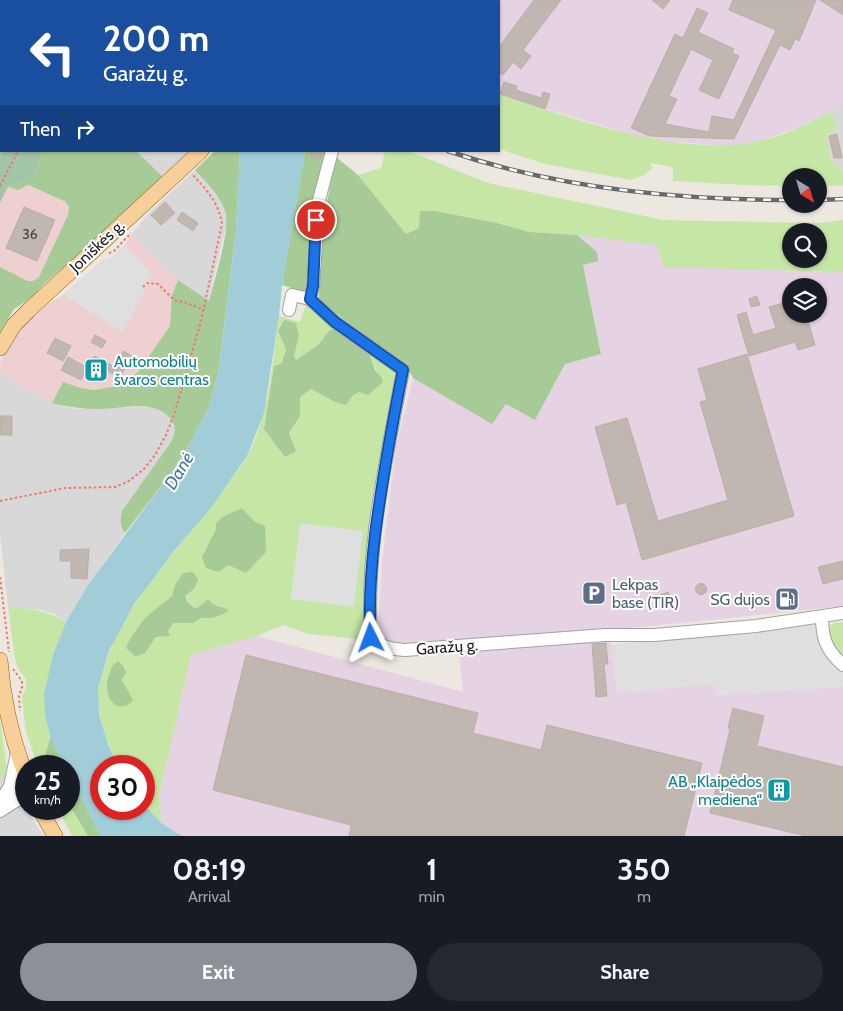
<!DOCTYPE html>
<meta charset="utf-8">
<style>
body{margin:0;font-family:Cabin,sans-serif;background:#242831;color:#f1f3f6;height:100vh;display:flex;flex-direction:column;font-size:19px;white-space:nowrap}
*{box-sizing:border-box;margin:0}
p{font-size:16px;color:#9ea1a6}
.icon{flex:none;width:28px;height:28px;fill:none;stroke:currentColor;stroke-width:2;stroke-linecap:round;stroke-linejoin:round}
.map{position:relative;height:836px;overflow:hidden}
.sheet{display:flex;flex-direction:column;background:#171b24;flex:1}
.sheet>*{flex:none}
.hud{position:absolute;left:0px;top:0px;width:500px;height:152px;box-shadow:0 1px 4px #0004;background:#1a4fa0;color:#fff;overflow:hidden}
.needle{width:32px;rotate:142deg}
.buttons{position:absolute;left:782px;top:168px;display:grid;gap:10px}
.buttons a{display:grid;place-items:center;width:45px;height:45px;border-radius:50%;background:#171b24;box-shadow:0 1px 4px #0004;font-size:25px}
.speed{position:absolute;left:15px;top:755px;display:flex;gap:10px;font-size:25px;font-weight:700;text-align:center}
.speed>*{display:grid;place-content:center;width:65px;height:65px;border-radius:50%;background:#171b24;box-shadow:0 1px 4px #0004;line-height:1}
.speed small{font-size:12px;font-weight:400}
.speed .limit{border:8px solid #d22;background:#fff;color:#111}
.pin{position:absolute;display:grid;place-items:center;width:42px;height:42px;color:#fff;margin:-21px;border:2px solid #fff;border-radius:50%;box-shadow:0 1px 5px #0007}
.me{position:absolute;width:55px;margin:-28px;rotate:357deg;stroke-linejoin:round;filter:drop-shadow(0 0 4px #0008)}
.turn{display:flex;align-items:center;gap:18px;height:105px;padding:0 20px;font-size:22px}
.turn .icon{width:65px;height:65px;stroke-width:2.5}
.turn b{display:block;font-size:35px;line-height:42px}
.then{display:flex;align-items:center;height:48px;padding:0 20px;background:#0003;gap:10px;font-size:19px}
.eta{display:flex;justify-content:space-evenly;align-items:center;height:85px;text-align:center}
.eta b{font-size:30px;font-weight:800;line-height:35px}
.cta{display:flex;gap:10px;margin-top:auto;padding:10px 20px}
.cta a{flex:1;height:58px;border-radius:30px;background:#8c9099;color:#fff;font-size:20px;font-weight:800;line-height:58px;text-align:center}
.cta a+a{background:#242831;color:#f1f3f6}
.map>svg:first-child{display:block}
</style>
<div class="map">
<svg width="843" height="836" viewBox="0 0 843 836">
<rect width="100%" height="100%" fill="#ece8e0"/>
<!-- residential -->
<g fill="#d9d8d8">
<polygon points="843,102 843,171 831,161 825,135 838,127 830,112"/>
<polygon points="136,151 192,151 164,178"/>
<polygon points="195,170 219,199 225,211 226,225 208,302 178,280 131,235 148,214"/>
<polygon points="0,373 52,403 76,409 139,407 159,408 167,414 175,424 176,432 171,442 122,511 120,522 121,528 125,533 88,585 66,622 54,614 41,610 8,607 0,534"/>
<polygon points="3,775 6,776 43,836 0,836 0,779"/>
</g>
<!-- commercial -->
<g fill="#edd0cf">
<polygon points="27,185 66,202 69,206 68,215 39,277 33,281 28,281 0,267 0,203 8,187 18,190"/>
<polygon points="131,235 178,280 172,295 170,326 138,372 125,381 112,387 94,390 81,388 63,382 52,403 0,373 0,363 5,353 17,334 29,321 47,305 63,295 104,259 110,258 125,245"/>
</g>
<!-- industrial -->
<g fill="#e5d2e2" fill-rule="evenodd">
<polygon points="388,0 843,0 843,102 830,112 796,128 761,141 723,146 647,139 499,95 499,1 387,1"/>
<path d="M577,235L657,245L665,267L843,272V606L661,625L535,636L397,643H387L382,638L379,633L378,627L382,561L396,446L413,378L492,423L506,404L535,420L565,364L601,353L583,264L597,253ZM791,286H819V314H791Z"/>
<polygon points="257,636 463,692 459,653 605,639 612,645 617,693 713,684 715,695 843,687 843,836 182,836 161,823 159,796 191,655"/>
</g>
<!-- grass -->
<g fill="#c6e6a6" fill-rule="evenodd">
<polygon points="0,0 54,1 1,1 1,56"/>
<path d="M499,95C579,119 676,158 760,141C784,136 808,123 830,112L838,127L826,136L831,161L843,171V186H819V176H791V186L745,185L673,181V167L650,163L653,168L644,175L631,180L545,164L499,149Z"/>
<path d="M385,151H409L488,183L664,220L819,223L843,220V272L664,267L656,245L577,235L529,232L497,223L435,211L419,228L406,234L358,175L381,168ZM791,231H819V259H791Z"/>
<path d="M306,304L398,373L368,640L309,634L283,625L257,636L191,655L159,796L161,823L144,805V766H118C107,742 97,717 98,690C98,682 103,672 105,665C127,594 187,543 228,484C234,475 242,465 247,456C270,414 272,362 279,316L300,322ZM278,331L299,336L294,356L296,360L318,345L329,331L370,355L376,370L381,377L368,395L359,391L335,402L311,389L300,397V416L289,433L296,451L264,429L274,366L282,363L286,349ZM242,508L254,521L246,573L228,565L202,557L222,517ZM175,585L194,608L213,604L221,606L212,618H201L193,623H173L168,631L169,636L156,637L145,653L137,657L126,648L160,607L172,596ZM112,666L126,673L122,680L126,689H107Z"/>
<path d="M8,607C31,609 46,610 66,622L53,655L45,716L51,736L45,755L50,766H38L26,732L22,698L26,687V679L18,669L14,654Z"/>
<polygon points="843,622 843,659 831,645 828,627 833,623"/>
<polygon points="0,718 7,770 5,776 3,775 0,779"/>
<polygon points="69,804 88,836 72,836 58,809 69,809"/>
</g>
<!-- forest -->
<g fill="#a6cb96">
<polygon points="44,151 136,151 164,178 44,284 30,299 14,309 0,332 0,267 28,281 33,281 39,277 68,215 69,207 66,202 28,185 18,190 8,187 33,177"/>
<path d="M215,151H240L236,230L218,374L208,409L189,445L170,474L125,533C119,526 120,520 122,511L171,442C176,431 177,426 169,417C153,399 120,409 98,409C82,409 68,407 52,403L63,382L81,388L94,390L112,387L125,381L138,372L170,326L172,295L178,280L209,301C214,280 231,230 225,211C220,195 205,182 195,170Z"/>
<polygon points="305,151 326,151 307,293 282,285"/>
<polygon points="336,157 358,175 406,234 419,228 420,211 435,211 497,223 529,232 577,235 597,252 598,261 583,265 601,354 565,364 535,420 506,404 492,424 413,378 409,370 319,300 321,227 326,207"/>
<polygon points="284,320 296,323 299,336 294,356 296,360 318,345 329,331 334,329 370,355 375,370 381,377 383,382 368,395 359,392 353,395 346,405 335,402 311,389 300,397 300,416 289,433 296,451 285,457 264,429 274,366 282,363 286,349 278,331"/>
<polygon points="242,508 254,521 265,526 266,552 246,573 228,565 219,572 206,568 202,557 216,529 216,523 222,517"/>
<polygon points="193,572 198,579 194,589 185,596 187,601 194,608 199,607 208,599 213,604 229,610 224,614 212,618 201,618 193,623 173,623 168,631 170,636 156,637 145,653 136,657 126,648 130,639 145,618 172,596 175,585 183,573"/>
<path d="M118,661L123,666L126,673L122,680L133,700C123,713 108,705 107,689C106,682 110,673 112,666Z"/>
<polygon points="51,736 65,766 50,766 45,755"/>
<polygon points="69,774 101,836 88,836 69,804"/>
</g>
<!-- cemetery -->
<polygon fill="#a2c4a7" points="0,56 1,151 44,151 33,177 8,187 0,203"/>
<!-- parking -->
<g fill="#dfdfdf">
<polygon points="125,245 153,275 123,332 63,295 104,259 110,258"/>
<polygon points="300,523 363,531 354,607 291,599"/>
<polygon points="815,621 820,648 843,668 843,687 715,695 713,684 617,693 612,645"/>
</g>
<!-- water -->
<polygon fill="#a1cdd9" points="240,151 305,151 282,285 279,316 264,413 247,456 211,508 174,551 134,604 109,651 98,688 99,714 108,744 118,766 101,766 101,809 144,809 144,805 161,823 182,836 101,836 69,774 69,766 65,766 52,742 45,716 44,694 53,655 66,622 88,585 170,474 189,445 208,409 218,374 236,230"/>
<!-- building -->
<g fill="#c0b7b0" stroke="#bdaea3">
<polygon points="534,0 561,0 523,50 531,56 521,69 513,62 503,75 499,72 499,47"/>
<polygon points="652,0 670,0 663,9"/>
<polygon points="733,0 816,0 799,41 795,39 790,50 780,45 734,139 650,136 631,128 675,34 683,38 697,8 708,13 698,32 734,49 732,53 739,56 719,99 699,90 713,60 691,49 669,96 677,99 665,124 709,132 712,116 734,120 776,30 729,10"/>
<polygon points="820,0 843,0 843,15"/>
<polygon points="504,82 517,86 516,90 541,98 543,92 550,94 545,109 500,94"/>
<polygon points="837,134 842,158 834,158 829,136"/>
<polygon points="312,151 321,151 320,159 311,157"/>
<polygon points="165,202 175,213 161,225 151,215"/>
<polygon points="24,207 55,220 37,261 6,248"/>
<polygon points="182,212 198,223 193,231 177,220"/>
<polygon points="757,296 760,305 751,307 749,299"/>
<polygon points="791,301 791,314 806,314 815,345 798,350 795,342 749,356 737,315 746,312 753,335 776,328 769,307"/>
<polygon points="95,335 106,341 102,348 91,342"/>
<polygon points="55,338 71,346 63,361 47,353"/>
<polygon points="123,351 132,356 120,377 105,370 100,380 85,373 94,356 115,367"/>
<polygon points="747,354 794,516 642,560 626,502 617,505 595,427 627,418 658,521 728,500 700,402 707,400 698,369"/>
<polygon points="68,357 88,368 81,380 61,370"/>
<rect x="0" y="416" width="12" height="19"/>
<polygon points="89,549 87,579 71,578 71,561 60,561 60,550"/>
<polygon points="843,561 843,579 823,584 818,567"/>
<circle cx="701" cy="589" r="5.5"/>
<polygon points="668,592 671,601 663,604 660,595"/>
<polygon points="606,643 608,664 604,664 607,696 596,697 592,644"/>
<polygon points="246,655 478,713 473,733 541,750 547,725 702,763 684,836 349,836 351,825 213,790"/>
<polygon points="733,708 764,716 757,746 843,767 843,836 806,836 710,813 730,729 728,728"/>
</g>
<g fill="none" stroke-linecap="round" stroke-linejoin="round">
<!-- minor casing -->
<g stroke="#a2a2a2" stroke-width="14">
<g id="minor">
<polyline points="0,52 1,53"/>
<path d="M332,151L319,200L313,286L310,299L335,322L403,370C387,458 365,548 371,638C382,647 390,649 405,650L605,635H654L756,626L843,613"/>
<polyline points="289,310 292,295 310,299"/>
<path d="M822,617C822,638 826,650 843,665"/>
<polyline points="5,794 26,789"/>
<polyline points="0,803 10,786 17,753"/>
<polyline points="0,811 17,800 26,800"/>
</g>
</g>
<!-- major casing -->
<g stroke="#8d5e04" stroke-width="16">
<g id="major">
<polyline points="308,1 309,0"/>
<polyline points="0,348 14,325 29,310 201,151"/>
<path d="M0,660C3,700 12,739 26,776"/>
<polyline points="40,809 55,836"/>
</g>
</g>
<!-- path -->
<g stroke="#f57668" stroke-width="2" stroke-dasharray="2.5 2.5" stroke-linecap="butt">
<polyline points="96,0 99,1"/>
<polyline points="246,0 251,1"/>
<polyline points="0,67 1,68"/>
<polyline points="0,129 1,129"/>
<polyline points="0,186 18,151"/>
<polyline points="109,253 113,252 131,233"/>
<polyline points="143,287 147,283 158,284 174,300 187,303 204,310"/>
<path d="M0,501L65,488L115,487L129,481L144,469L155,455L166,435L175,412L201,321L222,224C219,203 206,189 192,174"/>
<polyline points="0,577 9,652"/>
<polyline points="13,669 22,681 22,687 19,696 20,711"/>
<polyline points="55,809 57,813"/>
</g>
<!-- minor -->
<use href="#minor" stroke="#fff" stroke-width="12"/>
<!-- major -->
<use href="#major" stroke="#f8ce99" stroke-width="15"/>
<!-- rail casing -->
<g stroke="#696969" stroke-width="4.5">
<g id="rail">
<polyline points="83,0 86,1"/>
<path d="M448,151C556,188 678,200 791,200"/>
<polyline points="819,200 843,199"/>
</g>
</g>
<!-- rail -->
<use href="#rail" stroke="#fff" stroke-width="2.5" stroke-dasharray="8" stroke-linecap="butt"/>
</g>
<g fill="none" stroke-linecap="round" stroke-linejoin="round">
<!-- route casing -->
<g stroke="#114b97" stroke-width="12">
<path id="route" d="M316,220L313,286L310,299L335,322L403,370C392,425 382,480 375,535C371,569 368,603 371,638"/>
</g>
<!-- route -->
<use href="#route" stroke="#1a73e8" stroke-width="9"/>
</g>
<!-- icons -->
<defs>
<g id="building-square" transform="scale(1.25)"><rect x="-9" y="-9" width="18" height="18" rx="4" fill="#0f9aa8" stroke="#fff"/><path d="M-4-6H4V6H1V3H-1V6H-4ZM-2.5-4.3h1.7v1.8h-1.7ZM.8-4.3h1.7v1.8H.8ZM-2.5-1h1.7V.8h-1.7ZM.8-1h1.7V.8H.8Z" fill="#fff"/></g>
<g id="parking-square" transform="scale(1.25)"><rect x="-9" y="-9" width="18" height="18" rx="4" fill="#5c6f8a" stroke="#fff"/><path d="M-3.5-5.5H1a3.5 3.5 0 0 1 0 7H-1V5.5H-3.5ZM-1-3.4V-.6H.8a1.4 1.4 0 0 0 0-2.8Z" fill="#fff"/></g>
<g id="fuel-square" transform="scale(1.25)"><rect x="-9" y="-9" width="18" height="18" rx="4" fill="#5c6f8a" stroke="#fff"/><path d="M-5.5-6h7V0h2V4h1.3V-2.5L3-4.5l.8-.8L6-3V5H2.5V1h-1V6h-7ZM-4.2-4.7v3.2H.2V-4.7Z" fill="#fff"/></g>
</defs>
<g fill-rule="evenodd">
<use href="#building-square" x="96" y="370"/>
<use href="#parking-square" x="594" y="593"/>
<use href="#fuel-square" x="787" y="599"/>
<use href="#building-square" x="779" y="790"/>
</g>
<g text-anchor="middle" dominant-baseline="central" stroke-width="4" stroke-linejoin="round" paint-order="stroke">
<!-- number labels -->
<g font-size="14" fill="#444240">
<text x="30" y="234">36</text>
</g>
<!-- street labels -->
<g font-size="16" fill="#1b1b1b" stroke="#fff">
<text transform="translate(97 246) rotate(-43)">Joniškės g.</text>
<text transform="translate(447 647) rotate(-4)">Garažų g.</text>
</g>
<!-- culture labels -->
<g font-size="16" fill="#0d838f" stroke="#fff" text-anchor="start">
<text x="114" y="361">Automobilių<tspan x="114" dy="18">švaros centras</tspan></text>
<text x="762" y="781" text-anchor="end">AB „Klaipėdos<tspan x="762" dy="18">mediena“</tspan></text>
</g>
<!-- service labels -->
<g font-size="16" fill="#4e5e75" stroke="#fff" text-anchor="start">
<text x="612" y="584">Lekpas<tspan x="612" dy="18">base (TIR)</tspan></text>
<text x="770" y="599" text-anchor="end">SG dujos</text>
</g>
<!-- water labels -->
<g font-size="18" font-style="italic" fill="#4b79a6" stroke="#fff">
<text transform="translate(179 471) rotate(-59)">Danė</text>
</g>
</g>
</svg>
<div class="buttons">
<a><svg class="needle" viewBox="-14 -14 28 28"><path d="M0-13l5 13h-10z" fill="#e53935"/><path d="M0 13l5-13h-10z" fill="#9ea1a6"/></svg></a>
<a><svg class="icon" aria-label="search" viewBox="0 0 24 24"><circle cx="10" cy="10" r="6"/><path d="M15 15l6 6"/></svg></a>
<a><svg class="icon" aria-label="layers" viewBox="0 0 24 24"><path d="M12 4l9 5-9 5-9-5zM3 14l9 5 9-5"/></svg></a>
</div>
<div class="speed"><div>25<small>km/h</small></div><div class="limit">30</div></div>
<div class="pin" style="left:316px;top:220px;background:#d93025"><svg class="icon" aria-label="arrive" viewBox="0 0 24 24"><path d="M6 21V4h12l-3 4 3 4H6"/></svg></div>
<svg class="me" style="left:371px;top:638px" viewBox="-20 -20 40 40"><path d="M0-17L14 15 0 8-14 15z" fill="#1a73e8" stroke="#fff" stroke-width="4"/></svg>
<div class="hud">
<div class="turn"><svg class="icon" aria-label="left" viewBox="0 0 24 24"><path d="M17 20v-9H6M10 6l-5 5 5 5"/></svg><div><b>200 m</b>Garažų g.</div></div>
<div class="then">Then<svg class="icon" aria-label="right" viewBox="0 0 24 24"><path d="M7 20v-9h11M14 6l5 5-5 5"/></svg></div>
</div>
</div>
<section class="sheet">
<div class="eta">
<div><b>08:19</b><p>Arrival</p></div>
<div><b>1</b><p>min</p></div>
<div><b>350</b><p>m</p></div>
</div>
<div class="cta"><a>Exit</a><a>Share</a></div>
</section>
